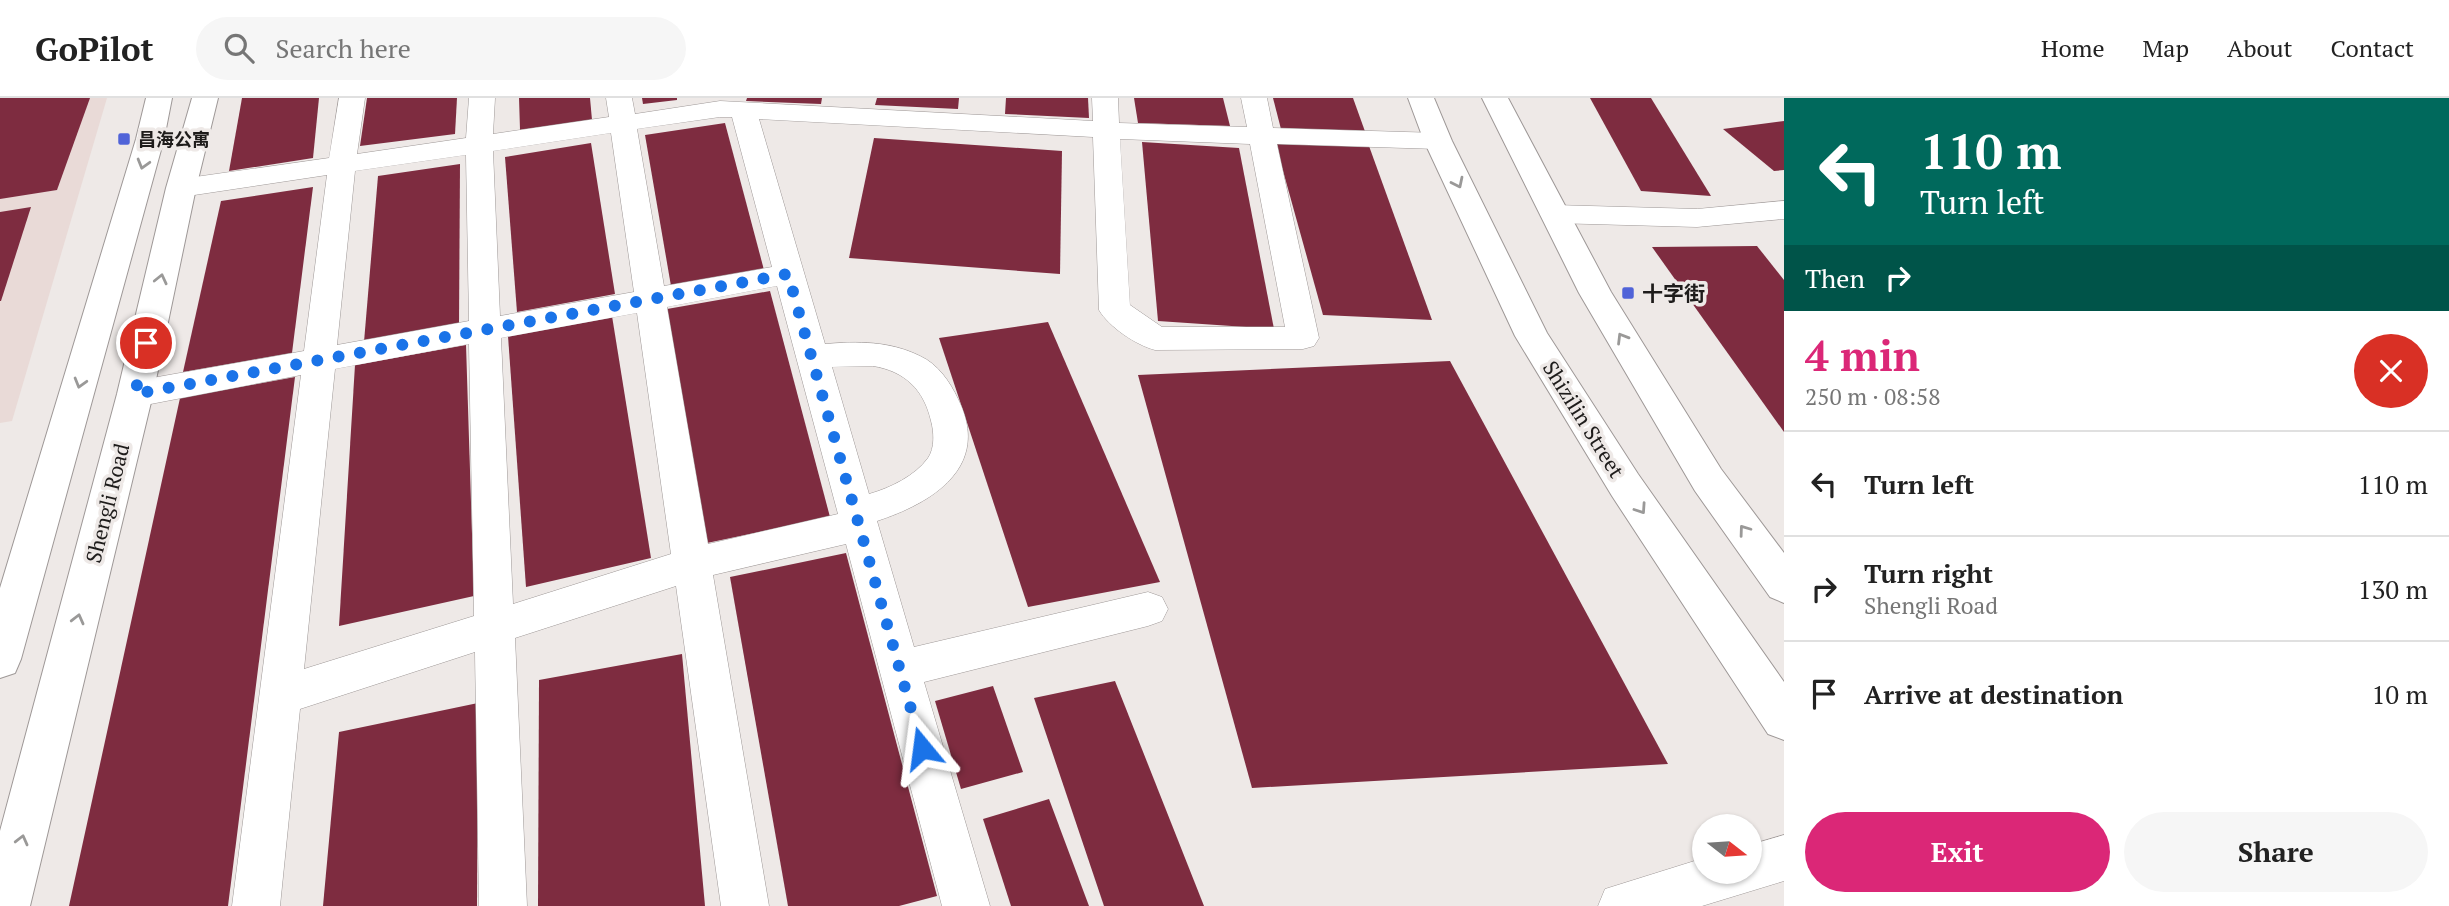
<!DOCTYPE html>
<meta charset="utf-8">
<style>
body{margin:0;font-family:"PT Serif","Noto Sans SC",serif;background:#f6f6f6;color:#222;height:100vh;display:flex;flex-direction:column;font-size:26px;white-space:nowrap}
*{box-sizing:border-box;margin:0}
p{font-size:23px;color:#767676}
.icon{flex:none;width:38px;height:38px;fill:none;stroke:currentColor;stroke-width:2;stroke-linecap:round;stroke-linejoin:round}
.map{position:relative;flex:1;overflow:hidden}
.panel{display:flex;flex-direction:column;background:#fff;width:665px}
.panel>*{flex:none}
.guide{background:#00695c;color:#fff;overflow:hidden}
.needle{width:46px;rotate:107deg}
.buttons{position:absolute;left:1692px;top:716px;display:grid;gap:14px}
.buttons a{display:grid;place-items:center;width:70px;height:70px;border-radius:50%;background:#fff;box-shadow:0 2px 5px #0004;font-size:35px}
.pin{position:absolute;display:grid;place-items:center;width:60px;height:60px;color:#fff;margin:-30px;border:4px solid #fff;border-radius:50%;box-shadow:0 2px 7px #0007}
.me{position:absolute;width:77px;margin:-38px;rotate:344deg;stroke-linejoin:round;filter:drop-shadow(0 0 5px #0008)}
.turn{display:flex;align-items:center;gap:24px;height:147px;padding:0 21px;font-size:32px}
.turn .icon{width:91px;height:91px;stroke-width:2.5}
.turn b{display:block;font-size:49px;line-height:60px}
.then{display:flex;align-items:center;height:66px;padding:0 21px;background:#0003;gap:14px;font-size:26px}
.round{display:grid;place-items:center;flex:none;width:74px;height:74px;border-radius:37px;background:#f6f6f6}
.summary{display:flex;align-items:center;justify-content:space-between;height:119px;padding:0 21px}
h1{font-size:42px;font-weight:700;line-height:52px;color:#db2777}
.button{display:flex;gap:14px;margin-top:auto;padding:14px 21px}
.button a{flex:1;height:80px;border-radius:42px;background:#db2777;color:#fff;font-size:28px;font-weight:700;line-height:80px;text-align:center}
.button a+a{background:#f6f6f6;color:#222}
ul{padding:0;list-style:none}
li{display:flex;align-items:center;gap:21px;height:105px;padding:0 21px;border-top:2px solid #e0e0e0}
li div{flex:1}
li b{display:block;font-size:26px}
li em{font-style:normal}
header{display:flex;align-items:center;gap:42px;box-sizing:border-box;height:98px;padding:0 35px;background:#fff;border-bottom:2px solid #e0e0e0}
header strong{font-size:33px}
nav{display:flex;gap:38px;margin-inline-start:auto;font-size:24px}
.search{width:490px;height:63px;background:#f6f6f6;display:flex;align-items:center;gap:18px;box-sizing:border-box;padding:0 24px;border-radius:38px;color:#767676;font-size:26px}
main{display:flex;flex:1;min-height:0}
.map>svg:first-child{display:block}
</style>
<header>
<strong>GoPilot</strong>
<div class="search"><svg class="icon" aria-label="search" viewBox="0 0 24 24"><circle cx="10" cy="10" r="6"/><path d="M15 15l6 6"/></svg>Search here</div>
<nav><a>Home</a><a>Map</a><a>About</a><a>Contact</a></nav>
</header>
<main>
<div class="map">
<svg width="1784" height="808" viewBox="0 0 1784 808">
<rect width="100%" height="100%" fill="#eee9e7"/>
<!-- built -->
<polygon fill="#e9dad7" points="0,0 107,0 12,323 0,325"/>
<!-- building -->
<g fill="#7e2c40">
<polygon points="0,0 90,0 57,92 0,101"/>
<polygon points="242,0 319,0 313,60 229,73"/>
<polygon points="367,0 457,0 455,36 360,48"/>
<polygon points="519,0 590,0 592,22 520,32"/>
<polygon points="642,0 677,0 677,2 643,6"/>
<polygon points="747,0 822,0 821,6 746,3"/>
<polygon points="877,0 959,0 958,11 875,7"/>
<polygon points="1006,0 1088,0 1089,20 1005,16"/>
<polygon points="1134,0 1223,0 1230,28 1138,25"/>
<polygon points="1273,0 1353,0 1367,39 1282,35"/>
<polygon points="1590,0 1651,0 1711,98 1641,93"/>
<polygon points="1784,23 1784,72 1774,73 1723,31"/>
<polygon points="725,25 764,172 671,188 645,37"/>
<polygon points="874,40 1062,53 1060,176 849,160"/>
<polygon points="1142,44 1239,50 1274,231 1158,223"/>
<polygon points="1275,44 1369,48 1432,222 1323,217"/>
<polygon points="591,45 615,196 517,214 505,59"/>
<polygon points="460,66 459,228 364,244 378,78"/>
<polygon points="313,89 292,255 183,274 221,103"/>
<polygon points="31,109 1,203 0,203 0,114"/>
<polygon points="1757,148 1784,182 1784,334 1652,149"/>
<polygon points="770,193 830,419 707,445 667,211"/>
<polygon points="612,218 651,460 526,489 508,238"/>
<polygon points="1048,224 1160,484 1028,509 939,240"/>
<polygon points="466,247 474,498 339,528 355,267"/>
<polygon points="1450,263 1668,666 1252,690 1138,277"/>
<polygon points="295,279 228,808 69,808 180,300"/>
<polygon points="846,455 937,798 899,808 788,808 730,479"/>
<polygon points="682,556 705,808 538,808 539,582"/>
<polygon points="1115,583 1204,808 1104,808 1034,600"/>
<polygon points="993,588 1023,674 961,691 935,603"/>
<polygon points="478,605 477,808 323,808 339,634"/>
<polygon points="1049,701 1089,808 1011,808 983,721"/>
</g>
<g fill="none" stroke-linecap="round" stroke-linejoin="round">
<!-- street casing -->
<g stroke="#9e9897" stroke-width="1">
<g id="street">
<path d="M339,0H365L357,56L466,40L469,0H495L493,36L609,19L606,0H632L635,16L720,3L1093,23L1092,0H1118L1119,25L1247,29L1241,0H1267L1273,30L1438,35L1448,37L1451,43L1448,49L1438,51L1277,46L1319,240L1314,248L1303,251L1155,252C1136,247 1109,229 1099,212L1093,39L759,21L825,246C857,243 890,243 920,258C938,266 950,284 958,301C992,369 932,405 877,423L914,549L1148,494L1162,499L1168,511L1162,523L1148,528L924,584L990,808H942L846,446L713,477L769,808H721L676,488L515,540L527,808H479L475,554L300,611L280,808H232L301,277L135,309L123,305L118,296L123,287L135,283L304,253L327,77L181,99L171,96L167,90L171,84L181,81L329,60ZM720,19H732L772,169L664,188L637,31ZM611,35L634,194L500,218L493,53ZM1120,41L1250,46L1285,229H1162L1130,207ZM466,57L469,223L337,247L355,73ZM777,188L838,416L708,446L667,209ZM637,215L671,456L513,506L501,240ZM469,246L474,518L304,571L335,271ZM873,268C905,273 924,292 931,323C934,334 935,350 928,360C915,378 890,390 869,396L832,269Z"/>
<polygon points="1784,103 1784,121 1697,129 1554,125 1544,122 1540,116 1544,110 1554,107 1697,111"/>
<polygon points="1784,737 1784,783 1702,808 1598,808 1605,791 1704,760 1704,774 1750,774 1750,747"/>
</g>
</g>
<!-- secondary casing -->
<g stroke="#9e9897" stroke-width="2">
<g id="secondary">
<polygon points="146,0 172,0 164,41 21,561 15,575 0,580 0,490 136,41"/>
<polygon points="192,0 218,0 196,90 153,296 30,808 0,808 0,733 117,296 166,90"/>
</g>
</g>
<!-- primary casing -->
<g stroke="#9e9897" stroke-width="2">
<g id="primary">
<polygon points="1408,0 1434,0 1452,43 1547,235 1638,376 1784,584 1784,642 1768,636 1612,398 1515,238 1424,43"/>
<polygon points="1482,0 1508,0 1611,194 1721,371 1784,455 1784,505 1770,499 1695,393 1579,195"/>
</g>
</g>
<!-- street -->
<use href="#street" fill="#fff" fill-rule="evenodd"/>
<!-- secondary -->
<use href="#secondary" fill="#fff" fill-rule="evenodd"/>
<!-- primary -->
<use href="#primary" fill="#fff" fill-rule="evenodd"/>
</g>
<!-- one-way arrows -->
<defs><path id="oneway-chevron" d="M-2-3.5L2.5 0L-2 3.5" fill="none" stroke-width="1.6" stroke-linecap="round" stroke-linejoin="round" transform="scale(1.75)"/></defs>
<g stroke="#9a9998">
<use href="#oneway-chevron" transform="translate(143 66) rotate(106)"/>
<use href="#oneway-chevron" transform="translate(1458 85) rotate(64)"/>
<use href="#oneway-chevron" transform="translate(161 181) rotate(-77)"/>
<use href="#oneway-chevron" transform="translate(1622 240) rotate(-121)"/>
<use href="#oneway-chevron" transform="translate(80 285) rotate(106)"/>
<use href="#oneway-chevron" transform="translate(1641 411) rotate(56)"/>
<use href="#oneway-chevron" transform="translate(1744 432) rotate(-126)"/>
<use href="#oneway-chevron" transform="translate(78 521) rotate(-76)"/>
<use href="#oneway-chevron" transform="translate(22 742) rotate(-76)"/>
</g>
<g fill="none" stroke-linecap="round" stroke-linejoin="round">
<!-- route -->
<polyline stroke="#1a73e8" stroke-width="12" stroke-dasharray="0 21.6" points="146,245 135,296 788,176 922,650"/>
</g>
<!-- markers -->
<g fill="#5063d8" stroke="#eee9e7" stroke-width="2.5">
<rect x="117" y="34" width="14" height="14" rx="3.5"/>
<rect x="1621" y="188" width="14" height="14" rx="3.5"/>
</g>
<g text-anchor="middle" dominant-baseline="central" stroke-width="7" stroke-linejoin="round" paint-order="stroke">
<!-- far-poi labels -->
<g font-size="18" font-weight="bold" fill="#1e1c1b" stroke="#eee9e7" text-anchor="start">
<text x="138" y="41">昌海公寓</text>
</g>
<!-- poi labels -->
<g font-size="21" font-weight="bold" fill="#1e1c1b" stroke="#eee9e7" text-anchor="start">
<text x="1642" y="195">十字街</text>
</g>
<!-- street labels -->
<g font-size="21" fill="#1e1c1b" stroke="#eee9e7">
<text transform="translate(1584 321) rotate(58)">Shizilin Street</text>
<text transform="translate(107 405) rotate(-76)">Shengli Road</text>
</g>
</g>
</svg>
<div class="buttons">
<a><svg class="needle" viewBox="-14 -14 28 28"><path d="M0-13l5 13h-10z" fill="#e53935"/><path d="M0 13l5-13h-10z" fill="#767676"/></svg></a>
</div>
<div class="pin" style="left:146px;top:245px;background:#d93025"><svg class="icon" aria-label="arrive" viewBox="0 0 24 24"><path d="M6 21V4h12l-3 4 3 4H6"/></svg></div>
<svg class="me" style="left:922px;top:650px" viewBox="-20 -20 40 40"><path d="M0-17L14 15 0 8-14 15z" fill="#1a73e8" stroke="#fff" stroke-width="4"/></svg>
</div>
<section class="panel">
<div class="guide">
<div class="turn"><svg class="icon" aria-label="left" viewBox="0 0 24 24"><path d="M17 20v-9H6M10 6l-5 5 5 5"/></svg><div><b>110 m</b>Turn left</div></div>
<div class="then">Then<svg class="icon" aria-label="right" viewBox="0 0 24 24"><path d="M7 20v-9h11M14 6l5 5-5 5"/></svg></div>
</div>
<div class="summary"><div><h1>4 min</h1><p>250 m · 08:58</p></div><a class="round" style="background:#d93025;color:#fff"><svg class="icon" aria-label="close" viewBox="0 0 24 24"><path d="M6 6l12 12M18 6L6 18"/></svg></a></div>
<ul>
<li><svg class="icon" aria-label="left" viewBox="0 0 24 24"><path d="M17 20v-9H6M10 6l-5 5 5 5"/></svg><div><b>Turn left</b></div><em>110 m</em></li>
<li><svg class="icon" aria-label="right" viewBox="0 0 24 24"><path d="M7 20v-9h11M14 6l5 5-5 5"/></svg><div><b>Turn right</b><p>Shengli Road</p></div><em>130 m</em></li>
<li><svg class="icon" aria-label="arrive" viewBox="0 0 24 24"><path d="M6 21V4h12l-3 4 3 4H6"/></svg><div><b>Arrive at destination</b></div><em>10 m</em></li>
</ul>
<div class="button"><a>Exit</a><a>Share</a></div>
</section>
</main>
